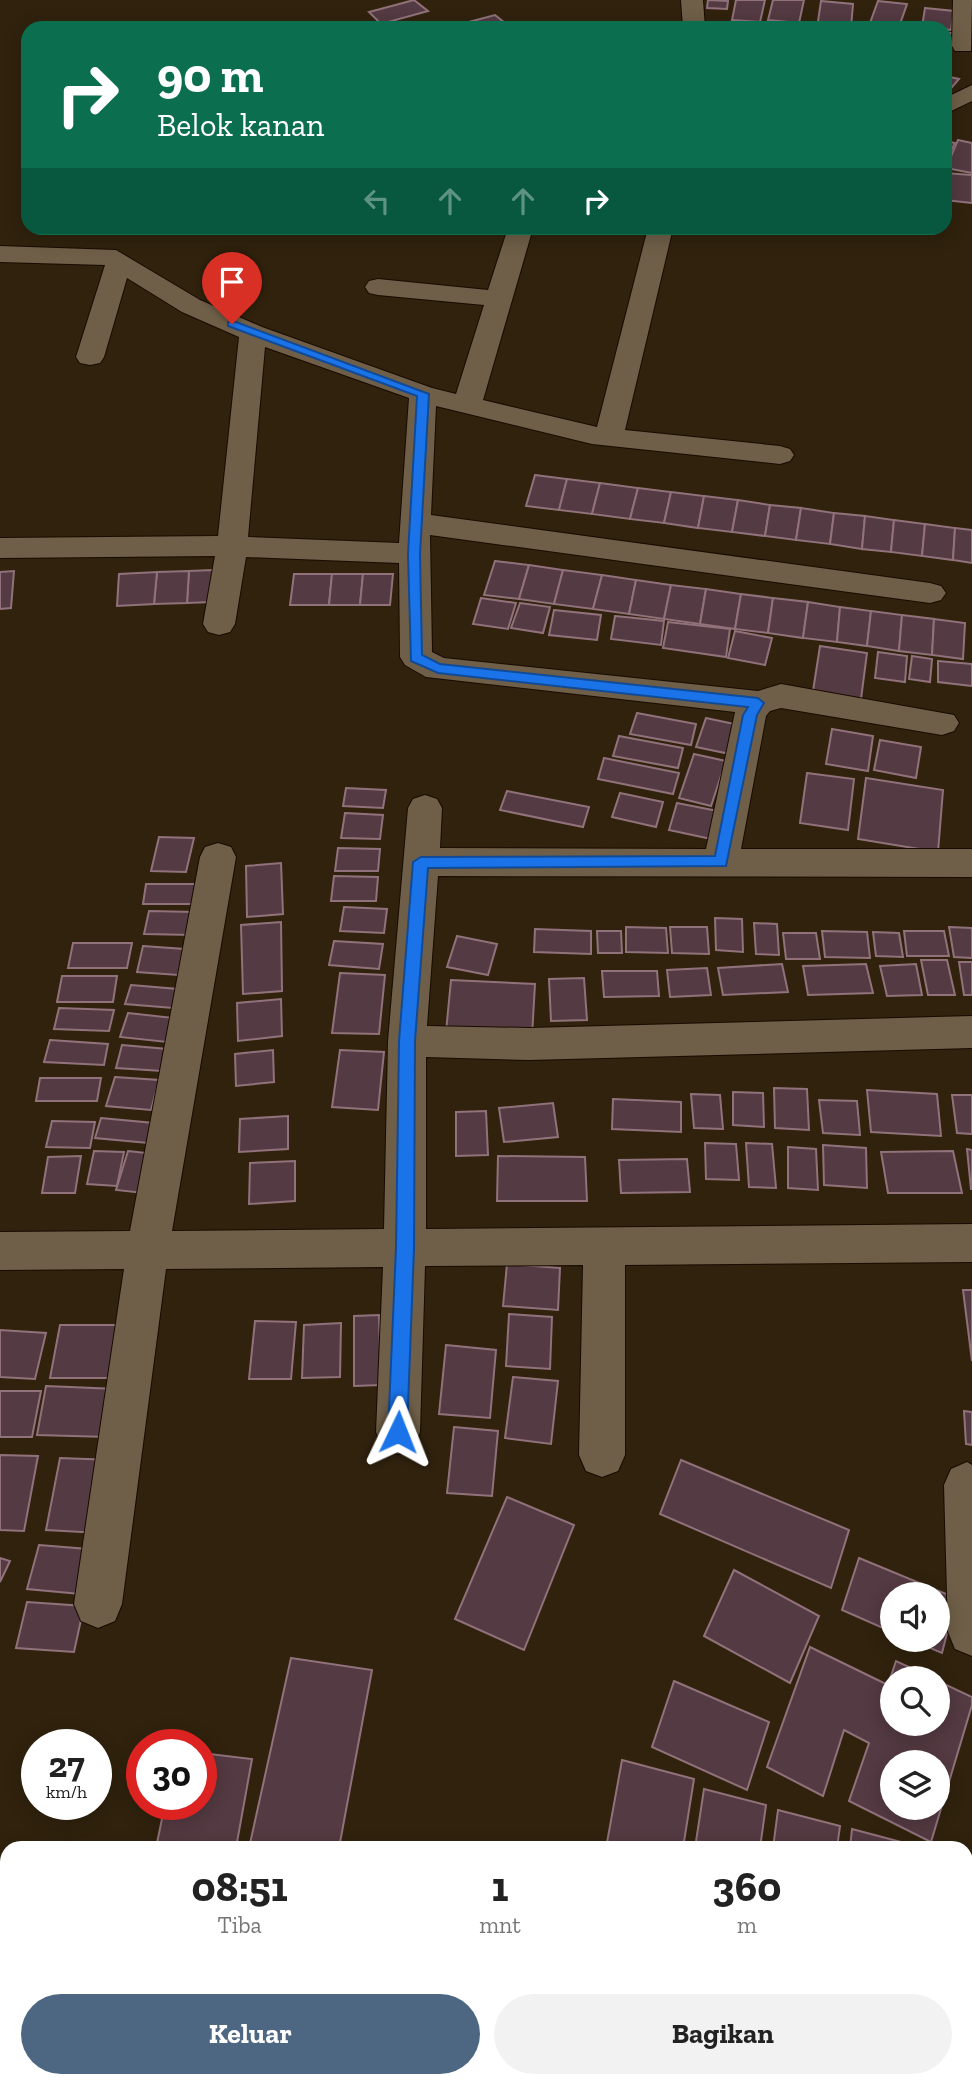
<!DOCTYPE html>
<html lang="id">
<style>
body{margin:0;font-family:"Zilla Slab",serif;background:#f2f2f2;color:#222;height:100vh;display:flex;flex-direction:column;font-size:26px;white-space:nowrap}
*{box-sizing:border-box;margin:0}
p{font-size:23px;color:#767676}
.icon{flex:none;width:38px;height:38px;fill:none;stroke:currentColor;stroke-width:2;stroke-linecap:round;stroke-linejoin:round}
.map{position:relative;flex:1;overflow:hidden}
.details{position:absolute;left:0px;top:1841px;width:973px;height:247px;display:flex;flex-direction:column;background:#fff;border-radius:21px 21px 0 0;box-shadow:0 4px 18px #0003}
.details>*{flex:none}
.top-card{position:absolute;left:21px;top:21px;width:931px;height:214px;border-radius:21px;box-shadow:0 4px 18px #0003;background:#0b6e4f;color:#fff;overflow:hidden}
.fabs{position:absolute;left:880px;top:1582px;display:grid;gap:14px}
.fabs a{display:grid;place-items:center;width:70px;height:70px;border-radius:50%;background:#fff;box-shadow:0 4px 18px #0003;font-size:35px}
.speed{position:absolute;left:21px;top:1729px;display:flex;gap:14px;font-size:35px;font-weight:700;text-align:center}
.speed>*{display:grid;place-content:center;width:91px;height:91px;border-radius:50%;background:#fff;box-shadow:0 4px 18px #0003;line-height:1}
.speed small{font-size:18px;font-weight:400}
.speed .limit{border:10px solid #d22;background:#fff;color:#111}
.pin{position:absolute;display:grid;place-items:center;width:60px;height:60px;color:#fff;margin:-72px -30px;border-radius:50% 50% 50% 0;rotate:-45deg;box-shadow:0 0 7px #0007}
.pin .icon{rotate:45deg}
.me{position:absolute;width:77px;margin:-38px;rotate:2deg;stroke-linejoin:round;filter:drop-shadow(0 0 5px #0008)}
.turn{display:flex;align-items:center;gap:24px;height:147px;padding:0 21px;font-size:32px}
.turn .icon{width:91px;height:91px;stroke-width:2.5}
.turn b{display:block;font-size:49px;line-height:60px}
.lanes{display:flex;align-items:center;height:66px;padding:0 21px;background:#0003;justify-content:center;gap:35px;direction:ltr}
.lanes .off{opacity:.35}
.eta{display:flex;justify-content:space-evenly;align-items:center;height:119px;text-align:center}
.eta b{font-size:42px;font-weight:700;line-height:49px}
.action{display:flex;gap:14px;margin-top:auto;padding:14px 21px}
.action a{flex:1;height:80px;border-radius:42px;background:#4d6783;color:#fff;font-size:28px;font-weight:700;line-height:80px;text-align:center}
.action a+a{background:#f2f2f2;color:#222}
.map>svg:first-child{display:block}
</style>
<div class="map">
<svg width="972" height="2087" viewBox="0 0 972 2087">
<rect width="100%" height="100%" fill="#30220d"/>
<!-- building -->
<g fill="#543a42" stroke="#91727b" stroke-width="2" fill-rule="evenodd">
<polygon points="414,0 428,11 381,24 369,12"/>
<polygon points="708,0 728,1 727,9 707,8"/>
<polygon points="736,0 765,0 760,22 732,20"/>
<polygon points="773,0 804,0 799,23 768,20"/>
<polygon points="821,1 853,4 851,28 817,28"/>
<polygon points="878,1 907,4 899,27 870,23"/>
<polygon points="925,8 954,11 951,30 922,27"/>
<polygon points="495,15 510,27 466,28 461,24"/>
<polygon points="945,33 953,33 951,51 945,51"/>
<polygon points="945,76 959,79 947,93 945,93"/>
<polygon points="958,140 972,143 972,173 946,168"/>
<polygon points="945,141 955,143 945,163"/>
<polygon points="945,173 972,175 972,203 945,200"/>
<polygon points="535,475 567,479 559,510 526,506"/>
<polygon points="567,479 600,483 592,514 559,510"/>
<polygon points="600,483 638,488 630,519 592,514"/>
<polygon points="638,488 671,492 664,523 630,519"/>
<polygon points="671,492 704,496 698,528 664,523"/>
<polygon points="704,496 738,500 732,532 698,528"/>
<polygon points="738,500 770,505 765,536 732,532"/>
<polygon points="770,505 801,508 796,540 765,536"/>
<polygon points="801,508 834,513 830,544 796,540"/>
<polygon points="834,513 865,516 862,549 830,544"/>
<polygon points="865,516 894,520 891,552 862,549"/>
<polygon points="894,520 925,524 922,556 891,552"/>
<polygon points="925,524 955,528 953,560 922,556"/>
<polygon points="955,528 972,530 972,563 953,560"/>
<polygon points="495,561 529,565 519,599 484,595"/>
<polygon points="529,565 563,570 554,604 519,599"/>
<polygon points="213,570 212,602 187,603 189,571"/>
<polygon points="563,570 602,575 593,609 554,604"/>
<polygon points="14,571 11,608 0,609 0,572"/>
<polygon points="189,571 187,603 154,604 157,572"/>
<polygon points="157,572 154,604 117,606 119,574"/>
<polygon points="294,574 332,574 329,605 290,605"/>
<polygon points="332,574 363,574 360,605 329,605"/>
<polygon points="363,574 393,574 390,605 360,605"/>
<polygon points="602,575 636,580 629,614 593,609"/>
<polygon points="636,580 671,585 664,619 629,614"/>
<polygon points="671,585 706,589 700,624 664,619"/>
<polygon points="706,589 741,594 735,629 700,624"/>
<polygon points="741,594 773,598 768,633 735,629"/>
<polygon points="481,598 516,603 508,629 473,624"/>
<polygon points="773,598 808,602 803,638 768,633"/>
<polygon points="808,602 840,607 837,642 803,638"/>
<polygon points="520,603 550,607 543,633 511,628"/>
<polygon points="840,607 871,611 867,646 837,642"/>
<polygon points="554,610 601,615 597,640 549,635"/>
<polygon points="871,611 902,615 899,651 867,646"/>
<polygon points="902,615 934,619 932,655 899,651"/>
<polygon points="615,616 664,621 661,645 611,639"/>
<polygon points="934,619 965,623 963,659 932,655"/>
<polygon points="668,622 730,629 726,657 663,648"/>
<polygon points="735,631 772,638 765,665 728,658"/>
<polygon points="820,646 867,653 861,699 813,691"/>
<polygon points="878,652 907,656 905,682 875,678"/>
<polygon points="912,656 932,659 930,682 909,679"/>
<polygon points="938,661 972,664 972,686 938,682"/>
<polygon points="637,713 696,724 691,745 630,734"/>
<polygon points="706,718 739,725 730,754 696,747"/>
<polygon points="832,729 873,736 868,771 826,764"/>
<polygon points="619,736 683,748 678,768 613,756"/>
<polygon points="880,740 921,747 916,778 874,770"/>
<polygon points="694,754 726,761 711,806 679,798"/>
<polygon points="604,758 679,773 673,794 598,779"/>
<polygon points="807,773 854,779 848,830 800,823"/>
<polygon points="866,778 943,790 938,852 858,839"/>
<polygon points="346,788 386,790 383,808 343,806"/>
<polygon points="507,791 589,807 583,827 500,810"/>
<polygon points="620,793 663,802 656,827 612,817"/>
<polygon points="677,803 723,812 716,840 669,830"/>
<polygon points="345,813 383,815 380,839 341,838"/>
<polygon points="159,837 194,838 186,872 151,871"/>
<polygon points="338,848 380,849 378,871 335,871"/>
<polygon points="281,863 283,914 247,917 246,866"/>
<polygon points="334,876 378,877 376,901 331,901"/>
<polygon points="146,884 198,884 196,904 143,904"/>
<polygon points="344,907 387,909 384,933 340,931"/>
<polygon points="149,911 197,912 193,935 144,934"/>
<polygon points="715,918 742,919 743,952 716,950"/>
<polygon points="281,922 282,991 243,994 241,925"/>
<polygon points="754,923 777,924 779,955 756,954"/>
<polygon points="626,927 666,928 668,953 626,952"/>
<polygon points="670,927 707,927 709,954 672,953"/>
<polygon points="949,927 972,928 972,958 954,957"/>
<polygon points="535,929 591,931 591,954 534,952"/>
<polygon points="597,931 621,931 622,953 598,953"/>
<polygon points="822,931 867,932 870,958 825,957"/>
<polygon points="904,931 944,931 949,956 907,956"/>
<polygon points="873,932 899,933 903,957 876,956"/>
<polygon points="783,933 816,933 820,959 786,959"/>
<polygon points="457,936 497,944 488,975 447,967"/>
<polygon points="334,941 383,944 379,969 329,965"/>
<polygon points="73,943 132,943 127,968 68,968"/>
<polygon points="143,946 184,949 178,975 137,972"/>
<polygon points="921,960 947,960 955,995 928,995"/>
<polygon points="959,962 972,962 972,995 964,995"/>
<polygon points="782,964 788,992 723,995 718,968"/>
<polygon points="866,964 873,993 808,995 803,966"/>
<polygon points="916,964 922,995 887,996 880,966"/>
<polygon points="707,968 711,995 670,997 667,970"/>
<polygon points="602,971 657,971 659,996 604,997"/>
<polygon points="340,973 385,975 379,1034 332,1033"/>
<polygon points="62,976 117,976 113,1002 57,1002"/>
<polygon points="584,978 587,1020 551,1021 549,979"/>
<polygon points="451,980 535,984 532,1036 446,1032"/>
<polygon points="131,985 178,989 173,1008 125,1004"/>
<polygon points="281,999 282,1036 238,1041 237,1003"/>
<polygon points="59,1008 114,1010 109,1031 54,1029"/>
<polygon points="128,1013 174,1018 167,1042 120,1037"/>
<polygon points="50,1040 108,1044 104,1065 44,1062"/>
<polygon points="122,1045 167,1049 162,1071 116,1068"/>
<polygon points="273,1050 274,1082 236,1086 235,1054"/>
<polygon points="340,1050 384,1052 378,1110 332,1107"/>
<polygon points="115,1077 159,1080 151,1110 106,1106"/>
<polygon points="40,1078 101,1078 97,1101 36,1101"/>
<polygon points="774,1088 807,1089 809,1130 775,1128"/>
<polygon points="867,1090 937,1094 941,1136 871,1132"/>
<polygon points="733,1092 763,1093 764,1127 733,1125"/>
<polygon points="691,1094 720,1095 723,1129 694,1128"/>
<polygon points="952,1095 972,1095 972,1134 957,1133"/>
<polygon points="613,1099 681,1102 681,1132 612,1129"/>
<polygon points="819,1100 857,1101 860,1135 823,1133"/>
<polygon points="553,1103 558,1137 504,1142 499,1108"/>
<polygon points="486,1111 488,1155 456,1156 456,1112"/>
<polygon points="288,1116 288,1149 239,1152 240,1119"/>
<polygon points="101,1118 164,1124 159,1144 95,1138"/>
<polygon points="52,1121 95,1122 90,1148 46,1147"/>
<polygon points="705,1143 736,1144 739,1180 706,1179"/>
<polygon points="746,1143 772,1144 776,1188 749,1187"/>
<polygon points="823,1145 866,1148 867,1188 824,1185"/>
<polygon points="788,1147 816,1149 818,1190 788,1188"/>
<polygon points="967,1149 972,1150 972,1189 971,1189"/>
<polygon points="94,1151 124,1152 117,1186 87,1184"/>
<polygon points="128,1151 165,1155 153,1194 116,1190"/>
<polygon points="953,1151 962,1193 888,1193 881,1152"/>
<polygon points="81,1156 75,1193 42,1193 48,1157"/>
<polygon points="498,1156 585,1157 587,1201 497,1201"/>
<polygon points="687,1159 690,1192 621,1193 619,1160"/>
<polygon points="295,1161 295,1201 249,1204 250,1163"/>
<polygon points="507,1264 560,1268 558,1310 503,1306"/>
<polygon points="963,1290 972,1290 972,1361"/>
<polygon points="509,1314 552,1317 550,1369 506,1366"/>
<polygon points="379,1315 381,1385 354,1386 354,1316"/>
<polygon points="255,1321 296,1322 291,1379 249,1379"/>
<polygon points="341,1323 340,1377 302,1378 304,1325"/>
<polygon points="60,1325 131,1325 123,1378 50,1378"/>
<polygon points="0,1330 46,1333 35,1379 0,1377"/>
<polygon points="446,1345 496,1350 490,1418 439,1414"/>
<polygon points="513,1377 558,1381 551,1444 505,1438"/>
<polygon points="46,1386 117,1389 108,1437 37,1435"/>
<polygon points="0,1391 41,1391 32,1437 0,1437"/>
<polygon points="964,1411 972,1412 972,1445 966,1444"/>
<polygon points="454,1427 498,1431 492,1496 447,1493"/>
<polygon points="0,1455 38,1456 24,1531 0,1530"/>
<polygon points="60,1458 113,1460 100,1533 46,1530"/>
<polygon points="681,1460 849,1530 831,1588 660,1514"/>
<polygon points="507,1497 574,1525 524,1650 455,1619"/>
<polygon points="39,1545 100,1550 91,1595 27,1589"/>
<polygon points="0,1558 10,1561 0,1582"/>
<polygon points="859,1558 956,1598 942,1653 911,1640 938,1640 938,1594 892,1594 892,1632 842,1610"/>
<polygon points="734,1570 819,1616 790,1683 704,1636"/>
<polygon points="27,1602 84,1606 74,1652 16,1648"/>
<path d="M810,1647L888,1685L896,1661L933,1678H892V1724H938V1681L972,1697V1705L931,1842L849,1801L869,1743L844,1730L823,1796L767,1767ZM892,1762H938V1808H892Z"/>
<polygon points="291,1658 372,1670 339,1848 249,1848"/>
<polygon points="674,1681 769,1722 747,1790 652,1747"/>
<polygon points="201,1753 252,1759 236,1848 156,1848 165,1804 201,1804"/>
<polygon points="622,1760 694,1779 683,1848 606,1848"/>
<polygon points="704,1789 766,1805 760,1848 695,1848"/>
<polygon points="778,1810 840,1826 837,1848 773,1848"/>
<polygon points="852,1829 920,1847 920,1848 850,1848"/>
<polygon points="966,1866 972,1867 972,1961 966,1959"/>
<polygon points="966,2037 972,2039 972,2087 958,2087 959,2081 966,2081"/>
<polygon points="606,2081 686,2081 685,2087 605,2087"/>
<polygon points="716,2081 819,2081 817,2087 714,2087"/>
<polygon points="860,2081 897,2081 896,2087 875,2087"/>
<polygon points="904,2081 941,2081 940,2087 903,2087"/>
</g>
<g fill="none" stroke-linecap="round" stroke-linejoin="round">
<!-- minor casing -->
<g stroke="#180b00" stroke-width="2">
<g id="minor">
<polygon points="681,0 703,0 705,28 683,28"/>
<polygon points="953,0 972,0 971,51 955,51 952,46"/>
<polygon points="972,85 972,101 945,114 945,98"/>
<path d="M508,228H533L483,400L597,427L648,228H673L625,430L780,446L790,449L794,455L790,461L780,464L592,444L436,406L431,515L930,583L941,586L946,593L941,600L930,603L430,535L432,652L444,658L758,691L781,684L954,715L959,723L954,731L942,735L781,708L770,711L766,716L741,849H972V877L438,876L427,1026L529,1028L972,1016V1048L529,1060L426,1057V1229L972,1224V1262L625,1265V1455L618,1471L602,1477L586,1471L579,1455L583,1265L425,1266L420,1432L414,1447L398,1454L382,1447L376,1432L383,1267L166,1269L122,1604L115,1621L98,1628L81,1621L74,1604L124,1269L0,1270V1232L130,1231L200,857L205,847L218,843L231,847L236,857L172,1231L384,1229L388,1041L408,808L413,799L425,795L437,799L442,808L440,848L706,849L735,712L426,677L405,665L400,657L399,563L246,557L235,624L230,632L219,635L208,632L203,624L215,556L0,558V538L218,536L239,337L182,312L127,278L104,357L100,363L90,365L80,363L76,357L105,265L0,262V246L116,250L200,300L262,327L432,388L456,394L484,305L378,295L369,293L365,287L369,281L378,279L488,290ZM265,347L409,398L399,543L248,537Z"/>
<polygon points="967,1462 972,1465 972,1656 955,1649 948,1632 944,1485 951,1469"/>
<polygon points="966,1974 972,1976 972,2030 966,2028"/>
<polygon points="351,2081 407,2081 406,2087 350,2087"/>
</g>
</g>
<!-- minor -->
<use href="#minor" fill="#6f5f48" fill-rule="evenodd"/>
</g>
<!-- route -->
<polygon fill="#1a73e8" stroke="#114b97" stroke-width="2" points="228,322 236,322 429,394 420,554 422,655 440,664 758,698 764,703 757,715 726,866 428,868 415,1041 414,1248 407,1432 404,1439 398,1441 391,1439 388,1432 396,1248 399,1041 413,862 421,857 715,856 743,715 748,707 438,673 411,661 408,554 417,396 228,326"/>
</svg>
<div class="fabs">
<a><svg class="icon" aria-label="sound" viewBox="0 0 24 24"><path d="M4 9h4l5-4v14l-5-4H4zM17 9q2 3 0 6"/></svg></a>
<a><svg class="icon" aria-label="search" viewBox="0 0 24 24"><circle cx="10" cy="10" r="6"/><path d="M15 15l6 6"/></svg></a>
<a><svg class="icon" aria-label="layers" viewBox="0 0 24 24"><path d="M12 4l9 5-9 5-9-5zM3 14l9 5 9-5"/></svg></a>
</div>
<div class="speed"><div>27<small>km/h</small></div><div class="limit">30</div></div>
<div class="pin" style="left:232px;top:324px;background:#d93025"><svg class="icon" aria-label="arrive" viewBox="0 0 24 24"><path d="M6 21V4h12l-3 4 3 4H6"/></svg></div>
<svg class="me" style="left:398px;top:1432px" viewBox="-20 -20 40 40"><path d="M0-17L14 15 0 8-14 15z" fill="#1a73e8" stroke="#fff" stroke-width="4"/></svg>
<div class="top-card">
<div class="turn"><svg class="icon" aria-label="right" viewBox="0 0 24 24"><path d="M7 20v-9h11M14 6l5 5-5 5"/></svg><div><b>90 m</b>Belok kanan</div></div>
<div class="lanes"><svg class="icon off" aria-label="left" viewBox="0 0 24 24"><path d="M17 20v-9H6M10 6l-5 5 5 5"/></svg><svg class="icon off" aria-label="ahead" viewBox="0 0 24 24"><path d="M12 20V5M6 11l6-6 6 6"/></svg><svg class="icon off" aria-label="ahead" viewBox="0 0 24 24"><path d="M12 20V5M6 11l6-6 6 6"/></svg><svg class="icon" aria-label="right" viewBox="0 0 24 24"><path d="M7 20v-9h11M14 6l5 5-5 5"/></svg></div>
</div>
<section class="details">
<div class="eta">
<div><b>08:51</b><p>Tiba</p></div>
<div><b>1</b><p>mnt</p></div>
<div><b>360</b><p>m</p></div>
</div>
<div class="action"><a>Keluar</a><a>Bagikan</a></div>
</section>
</div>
